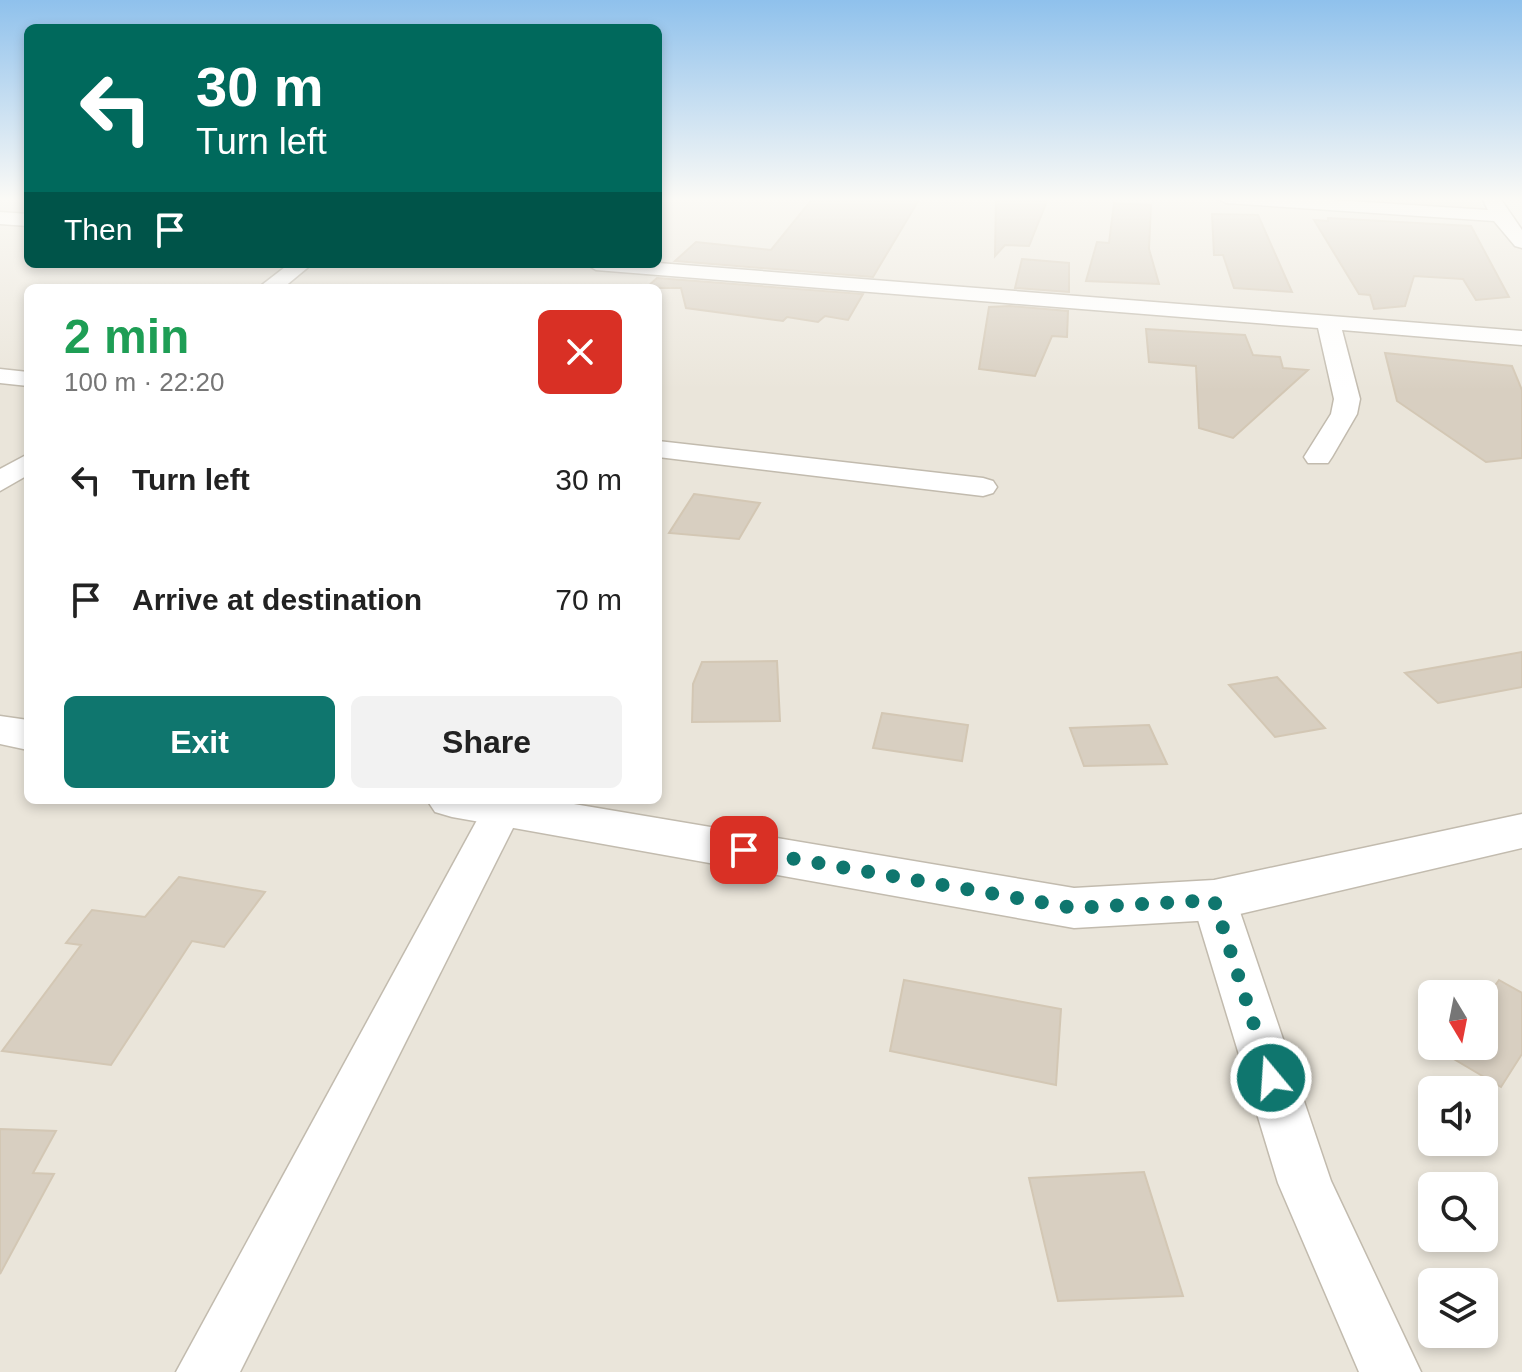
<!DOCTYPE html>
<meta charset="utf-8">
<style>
body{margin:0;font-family:Arial,sans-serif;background:#f2f2f2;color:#222;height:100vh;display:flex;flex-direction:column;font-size:30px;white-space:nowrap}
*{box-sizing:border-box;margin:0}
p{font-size:26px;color:#767676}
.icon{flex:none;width:44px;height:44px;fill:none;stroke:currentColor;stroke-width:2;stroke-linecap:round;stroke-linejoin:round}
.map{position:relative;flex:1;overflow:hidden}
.details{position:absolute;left:24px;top:284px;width:638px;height:520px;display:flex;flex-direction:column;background:#fff;border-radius:12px;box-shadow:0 4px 12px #0003}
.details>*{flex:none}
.banner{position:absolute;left:24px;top:24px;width:638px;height:244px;border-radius:12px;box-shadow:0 4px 12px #0003;background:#00695c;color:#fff;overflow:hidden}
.needle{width:52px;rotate:170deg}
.buttons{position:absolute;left:1418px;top:980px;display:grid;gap:16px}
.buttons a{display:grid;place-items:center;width:80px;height:80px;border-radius:12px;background:#fff;box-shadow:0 4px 12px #0003;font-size:40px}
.pin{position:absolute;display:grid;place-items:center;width:68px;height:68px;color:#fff;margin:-34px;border-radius:16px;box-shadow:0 4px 12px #0006}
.me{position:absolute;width:88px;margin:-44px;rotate:342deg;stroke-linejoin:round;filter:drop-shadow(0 0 6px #0008)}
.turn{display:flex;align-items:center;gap:28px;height:168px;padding:0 40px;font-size:36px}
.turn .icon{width:104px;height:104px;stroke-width:2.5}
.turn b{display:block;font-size:56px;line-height:68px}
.then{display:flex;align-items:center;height:76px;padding:0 40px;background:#0003;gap:16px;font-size:30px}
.round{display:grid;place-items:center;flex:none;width:84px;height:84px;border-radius:12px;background:#f2f2f2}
.headline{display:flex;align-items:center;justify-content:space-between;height:136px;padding:0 40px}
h1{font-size:48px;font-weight:800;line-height:60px;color:#1e9e55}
.cta{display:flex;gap:16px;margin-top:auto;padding:16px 40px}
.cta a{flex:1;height:92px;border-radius:12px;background:#0f766e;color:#fff;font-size:32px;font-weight:800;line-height:92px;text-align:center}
.cta a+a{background:#f2f2f2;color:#222}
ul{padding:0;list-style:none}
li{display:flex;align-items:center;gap:24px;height:120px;padding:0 40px}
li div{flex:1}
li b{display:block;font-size:30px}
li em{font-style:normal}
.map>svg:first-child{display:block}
</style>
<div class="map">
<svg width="1522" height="1372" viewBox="0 0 1522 1372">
<rect width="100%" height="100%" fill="#f6f3ec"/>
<!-- residential -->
<path fill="#eae5da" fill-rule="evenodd" d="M0,198H28V264H658V198H1475L1522,247V1372H0ZM28,288H658V800H28ZM1432,994H1484V1046H1432ZM1432,1090H1484V1142H1432ZM1432,1186H1484V1238H1432ZM1432,1282H1484V1334H1432Z"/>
<!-- building -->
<g fill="#d8cfc1" stroke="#d3c7b4" stroke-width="2">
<polygon points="813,198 920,198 873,277 675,261 696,242 771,250"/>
<polygon points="996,198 1047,201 1029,246 1005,245 995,256"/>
<polygon points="1114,203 1151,205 1149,249 1159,284 1086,281 1097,242 1109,243"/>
<polygon points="1212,214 1258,215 1292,292 1234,288 1223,255 1214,255"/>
<polygon points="1328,218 1471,226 1509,297 1476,300 1463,279 1414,276 1405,306 1374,309 1370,295 1359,294 1314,220 1328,221"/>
<polygon points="1022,259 1069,263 1069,292 1015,288"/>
<polygon points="657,278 863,294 848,320 825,316 818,322 787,317 783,321 686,308 681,288 646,288"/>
<polygon points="1010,306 1068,311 1067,337 1052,336 1035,376 979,369 989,307"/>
<polygon points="1146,329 1245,335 1253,355 1280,357 1283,368 1308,370 1233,438 1199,428 1196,366 1149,362"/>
<polygon points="1385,353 1512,366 1522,390 1522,458 1486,462 1397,401"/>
<polygon points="694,494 760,503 739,539 669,533"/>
<polygon points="1522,652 1522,687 1438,703 1405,673"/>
<polygon points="777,661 780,721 692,722 693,684 702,662"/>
<polygon points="1277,677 1325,728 1275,737 1229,685"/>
<polygon points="882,713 968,725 962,761 873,748"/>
<polygon points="1149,725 1167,764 1084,766 1070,728"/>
<polygon points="179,877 265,892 224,947 192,941 111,1065 2,1051 81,945 66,943 92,910 145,917"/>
<polygon points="904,980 1061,1009 1056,1085 890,1051"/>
<polygon points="1499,980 1522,993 1522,1054 1501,1087 1447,1055 1454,1046 1484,1046 1484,1001"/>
<polygon points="0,1129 56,1131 33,1173 54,1174 0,1274"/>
<polygon points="1144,1172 1183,1296 1058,1301 1029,1178"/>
</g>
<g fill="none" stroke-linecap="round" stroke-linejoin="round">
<!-- minor casing -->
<g stroke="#c2bbae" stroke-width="3">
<g id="minor">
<polygon points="1217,198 1302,198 1488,210 1482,198 1500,198 1522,230 1522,248 1515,246 1494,221 1226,203"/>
<polygon points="0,212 28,214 28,226 0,224"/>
<polygon points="658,263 1522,331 1522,345 1342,330 1360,399 1357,414 1332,457 1328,463 1308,463 1304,457 1331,414 1334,399 1318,328 596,270 586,264"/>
<polygon points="289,264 312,264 283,288 258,288"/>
<polygon points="0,369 28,372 28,386 0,383"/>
<polygon points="658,441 983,478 993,481 997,487 993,493 983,496 658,457"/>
<polygon points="28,454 28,475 0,491 0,469"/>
<polygon points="488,800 518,800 523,808 240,1372 176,1372"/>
<polygon points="1214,884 1230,889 1236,900 1331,1181 1421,1372 1359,1372 1278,1183 1192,900 1198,889"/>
</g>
</g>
<!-- tertiary casing -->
<g stroke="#c2bbae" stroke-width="3">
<g id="tertiary">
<polygon points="0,716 28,720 28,750 0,744"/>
<polygon points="427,800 550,800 1074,888 1214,880 1522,814 1522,848 1214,920 1074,928 452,817 435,812"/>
</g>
</g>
<!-- minor -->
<use href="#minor" fill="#fff" fill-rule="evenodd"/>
<!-- tertiary -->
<use href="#tertiary" fill="#fff" fill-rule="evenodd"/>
</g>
<!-- sky -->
<linearGradient id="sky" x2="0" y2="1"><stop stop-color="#8fc1ec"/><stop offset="0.51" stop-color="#fbfaf6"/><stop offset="1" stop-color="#fbfaf6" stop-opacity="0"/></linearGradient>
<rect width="1522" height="390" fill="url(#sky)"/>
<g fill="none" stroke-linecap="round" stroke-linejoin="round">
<!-- route -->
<polyline stroke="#0f766e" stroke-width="14" stroke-dasharray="0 25.2" points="744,850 1074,908 1214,900 1271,1078"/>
</g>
</svg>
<div class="buttons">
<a><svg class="needle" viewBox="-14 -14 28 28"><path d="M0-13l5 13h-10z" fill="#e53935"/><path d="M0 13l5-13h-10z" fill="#767676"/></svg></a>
<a><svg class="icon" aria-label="sound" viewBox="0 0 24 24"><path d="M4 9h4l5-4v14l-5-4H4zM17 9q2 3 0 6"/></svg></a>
<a><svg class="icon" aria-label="search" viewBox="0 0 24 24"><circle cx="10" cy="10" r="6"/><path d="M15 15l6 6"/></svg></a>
<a><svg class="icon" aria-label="layers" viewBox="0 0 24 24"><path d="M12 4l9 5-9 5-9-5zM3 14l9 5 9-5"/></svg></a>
</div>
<div class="pin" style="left:744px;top:850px;background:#d93025"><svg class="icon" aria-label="arrive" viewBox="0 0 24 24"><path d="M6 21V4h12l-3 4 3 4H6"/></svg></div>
<svg class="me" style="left:1271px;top:1078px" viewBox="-20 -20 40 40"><circle r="17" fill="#0f766e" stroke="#fff" stroke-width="3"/><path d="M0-11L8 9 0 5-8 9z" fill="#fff"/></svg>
<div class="banner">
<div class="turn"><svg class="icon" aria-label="left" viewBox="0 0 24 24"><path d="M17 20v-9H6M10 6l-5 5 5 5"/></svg><div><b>30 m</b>Turn left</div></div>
<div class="then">Then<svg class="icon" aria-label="arrive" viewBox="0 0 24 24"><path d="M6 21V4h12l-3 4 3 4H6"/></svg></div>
</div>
<section class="details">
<div class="headline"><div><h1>2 min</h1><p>100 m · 22:20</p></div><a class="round" style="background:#d93025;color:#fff"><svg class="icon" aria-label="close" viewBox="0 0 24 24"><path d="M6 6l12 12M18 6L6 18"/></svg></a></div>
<ul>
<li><svg class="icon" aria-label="left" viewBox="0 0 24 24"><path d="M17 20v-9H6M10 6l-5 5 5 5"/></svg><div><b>Turn left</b></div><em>30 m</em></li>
<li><svg class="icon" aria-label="arrive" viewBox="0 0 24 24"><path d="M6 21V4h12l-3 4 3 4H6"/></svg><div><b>Arrive at destination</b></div><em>70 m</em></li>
</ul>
<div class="cta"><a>Exit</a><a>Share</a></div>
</section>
</div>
